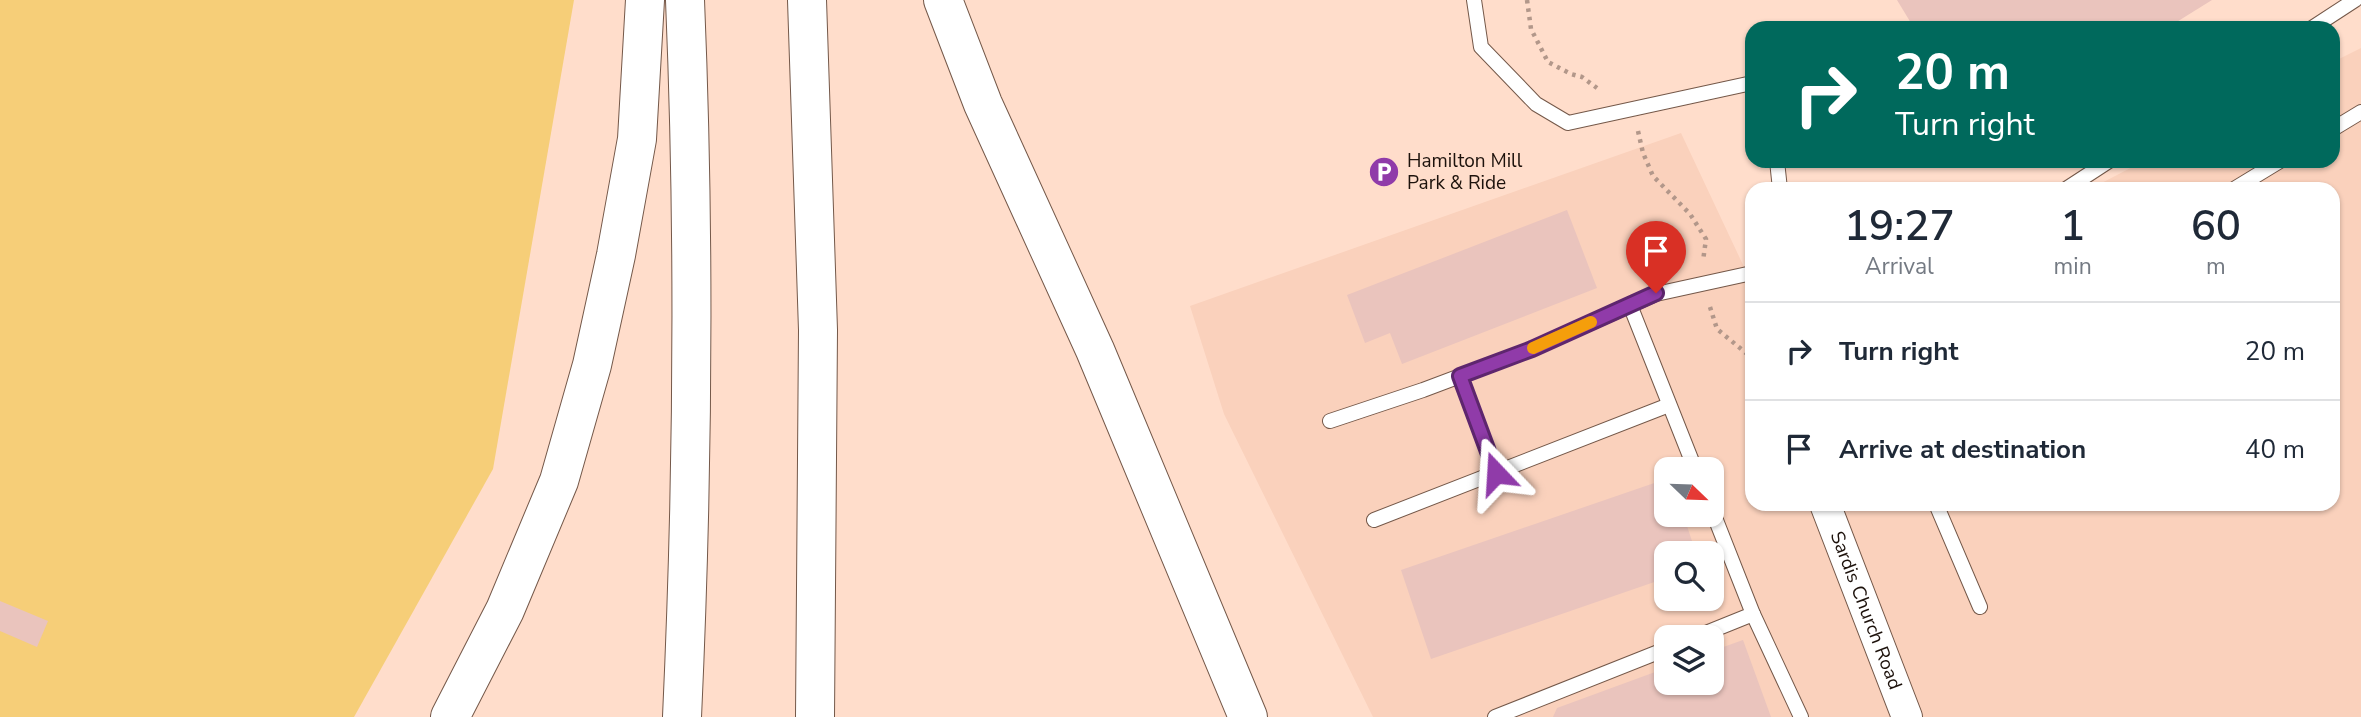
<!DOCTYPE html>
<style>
body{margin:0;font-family:"Nunito Sans",sans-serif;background:#f6f6f7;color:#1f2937;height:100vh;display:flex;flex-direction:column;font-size:26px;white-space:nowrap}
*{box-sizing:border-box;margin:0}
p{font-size:23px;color:#747a83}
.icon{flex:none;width:38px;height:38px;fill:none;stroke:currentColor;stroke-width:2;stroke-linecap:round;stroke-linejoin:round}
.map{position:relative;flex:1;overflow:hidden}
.side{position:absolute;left:1745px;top:182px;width:595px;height:329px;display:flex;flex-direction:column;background:#fff;border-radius:21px;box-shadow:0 2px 5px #0004}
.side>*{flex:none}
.top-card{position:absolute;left:1745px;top:21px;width:595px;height:147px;border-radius:21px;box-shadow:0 2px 5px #0004;background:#00695c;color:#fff;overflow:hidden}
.needle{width:46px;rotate:113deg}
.tools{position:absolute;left:1654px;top:457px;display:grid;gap:14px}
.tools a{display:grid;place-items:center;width:70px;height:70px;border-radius:14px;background:#fff;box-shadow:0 2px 5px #0004;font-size:35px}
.pin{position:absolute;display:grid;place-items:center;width:60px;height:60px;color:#fff;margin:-72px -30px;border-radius:50% 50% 50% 0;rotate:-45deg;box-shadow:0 0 7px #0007}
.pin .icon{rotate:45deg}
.me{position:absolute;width:77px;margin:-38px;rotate:340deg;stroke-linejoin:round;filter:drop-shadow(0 0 5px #0008)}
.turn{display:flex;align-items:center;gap:24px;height:147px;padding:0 35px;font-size:32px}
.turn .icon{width:91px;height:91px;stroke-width:2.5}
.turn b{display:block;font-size:49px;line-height:60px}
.eta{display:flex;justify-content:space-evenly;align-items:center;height:119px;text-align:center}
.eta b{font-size:42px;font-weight:600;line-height:49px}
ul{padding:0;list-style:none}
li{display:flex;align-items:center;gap:21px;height:98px;padding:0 35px;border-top:2px solid #e0e1e3}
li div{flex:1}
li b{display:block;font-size:26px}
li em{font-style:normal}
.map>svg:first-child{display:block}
</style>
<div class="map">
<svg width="2361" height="717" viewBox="0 0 2361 717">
<rect width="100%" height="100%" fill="#ffddcb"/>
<!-- built -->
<path fill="#fad1bc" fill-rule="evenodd" d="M2361,48V717H1373L1224,414L1190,306L1681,133L1752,284V504H2333V189H2090L2144,161H2333V62ZM1666,469H1712V514H1666ZM1666,553H1712V598H1666ZM1666,637H1712V682H1666Z"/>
<!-- green -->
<polygon fill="#f6ce78" points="0,0 574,0 493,469 354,717 0,717"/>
<!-- building -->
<g fill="#eac4bd">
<polygon points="1897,0 2212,0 2167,28 1914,28"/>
<polygon points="1567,210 1597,288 1402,364 1390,333 1365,343 1347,295"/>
<polygon points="1666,479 1666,514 1683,514 1696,553 1666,553 1666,578 1431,659 1401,570"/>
<polygon points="0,601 48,621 37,647 0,631"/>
<polygon points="1743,640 1771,717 1553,717 1557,708 1666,668 1666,682 1712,682 1712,651"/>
</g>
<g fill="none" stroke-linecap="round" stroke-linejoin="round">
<!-- lane casing -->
<g stroke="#745849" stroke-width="16">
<g id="lane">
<polyline points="1474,0 1481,47 1536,104 1568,123 1752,83"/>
<polyline points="2312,28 2355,0"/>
<polyline points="2333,129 2361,112"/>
<polyline points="1777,161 1780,189"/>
<polyline points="2066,189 2109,161"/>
<polyline points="2234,189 2280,161"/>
<polyline points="1630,305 1695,469"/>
<polyline points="1460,376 1496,473"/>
<polyline points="1330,421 1423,390 1532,349 1656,294 1752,273"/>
<polyline points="1936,504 1980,607"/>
<polyline points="1712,510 1753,614 1801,717"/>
<polyline points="1374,520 1669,405"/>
<polyline points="1696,637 1753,614"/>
<polyline points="1495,717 1666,649"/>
</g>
</g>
<!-- street casing -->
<g stroke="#745849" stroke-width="32">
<g id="street">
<path id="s1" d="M1825,504L1907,717"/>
</g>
</g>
<!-- highway casing -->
<g stroke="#745849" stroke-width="40">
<g id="highway">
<polyline points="807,0 818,330 815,717"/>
<polyline points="943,0 983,104 1095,350 1248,717"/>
<polyline points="450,717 505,610 559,481 592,365 616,255 637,139 645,0"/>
<path d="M682,717C693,478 695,239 685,0"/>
</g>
</g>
<!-- path -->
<g stroke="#b2978a" stroke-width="4.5" stroke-dasharray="3.5 5" stroke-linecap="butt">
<polyline points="1527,0 1531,29 1548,62 1571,74 1582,77 1597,88"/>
<polyline points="1638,131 1643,153 1653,176 1690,214 1706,239 1703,261"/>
<polyline points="1710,307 1717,329 1752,358"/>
</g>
<!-- lane -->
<use href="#lane" stroke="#fff" stroke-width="14"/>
<!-- street -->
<use href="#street" stroke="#fff" stroke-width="30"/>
<!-- highway -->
<use href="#highway" stroke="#fff" stroke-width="38"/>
</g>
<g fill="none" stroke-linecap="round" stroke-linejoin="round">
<!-- route casing -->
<g stroke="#5e266e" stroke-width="18">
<polyline id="route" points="1496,473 1460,376 1532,349 1656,293"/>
</g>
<!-- route -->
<use href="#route" stroke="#903ba9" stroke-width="12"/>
<!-- slow -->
<polyline stroke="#f59e0b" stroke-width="12" points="1533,348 1591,322"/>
</g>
<!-- icons -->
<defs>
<g id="parking-disc" transform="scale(1.575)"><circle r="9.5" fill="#903ba9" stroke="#ffddcb"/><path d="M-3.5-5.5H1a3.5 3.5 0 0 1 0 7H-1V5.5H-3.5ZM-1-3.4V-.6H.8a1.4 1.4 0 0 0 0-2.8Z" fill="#fff"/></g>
</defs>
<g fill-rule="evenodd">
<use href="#parking-disc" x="1384" y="172"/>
</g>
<g text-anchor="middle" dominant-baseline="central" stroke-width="5" stroke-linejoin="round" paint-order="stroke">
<!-- poi labels -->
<g font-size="19" fill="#1d120c" stroke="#ffddcb" text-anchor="start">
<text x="1407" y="161">Hamilton Mill<tspan x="1407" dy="22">Park &amp; Ride</tspan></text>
</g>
<!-- street labels -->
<g font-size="19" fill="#1d120c" stroke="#ffddcb">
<text stroke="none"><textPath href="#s1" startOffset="114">Sardis Church Road</textPath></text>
</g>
</g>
</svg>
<div class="tools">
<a><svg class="needle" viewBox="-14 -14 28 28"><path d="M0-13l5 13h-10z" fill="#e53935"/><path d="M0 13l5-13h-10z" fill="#747a83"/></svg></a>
<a><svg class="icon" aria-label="search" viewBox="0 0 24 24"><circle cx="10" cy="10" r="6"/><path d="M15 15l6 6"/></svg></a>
<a><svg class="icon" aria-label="layers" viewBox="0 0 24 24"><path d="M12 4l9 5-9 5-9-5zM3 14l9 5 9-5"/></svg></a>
</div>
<div class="pin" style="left:1656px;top:293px;background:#d93025"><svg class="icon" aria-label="arrive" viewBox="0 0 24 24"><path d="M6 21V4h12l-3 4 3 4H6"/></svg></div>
<svg class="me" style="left:1496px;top:473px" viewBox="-20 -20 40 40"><path d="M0-17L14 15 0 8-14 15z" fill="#903ba9" stroke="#fff" stroke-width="4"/></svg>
<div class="top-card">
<div class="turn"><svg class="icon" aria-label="right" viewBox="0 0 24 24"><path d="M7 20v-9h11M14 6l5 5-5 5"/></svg><div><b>20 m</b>Turn right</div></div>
</div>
<section class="side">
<div class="eta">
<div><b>19:27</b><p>Arrival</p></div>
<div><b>1</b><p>min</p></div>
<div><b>60</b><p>m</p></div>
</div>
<ul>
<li><svg class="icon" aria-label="right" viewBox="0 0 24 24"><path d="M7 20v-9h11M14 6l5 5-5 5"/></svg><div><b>Turn right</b></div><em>20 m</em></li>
<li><svg class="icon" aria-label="arrive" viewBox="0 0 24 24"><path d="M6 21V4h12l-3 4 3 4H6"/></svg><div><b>Arrive at destination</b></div><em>40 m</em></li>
</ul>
</section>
</div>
